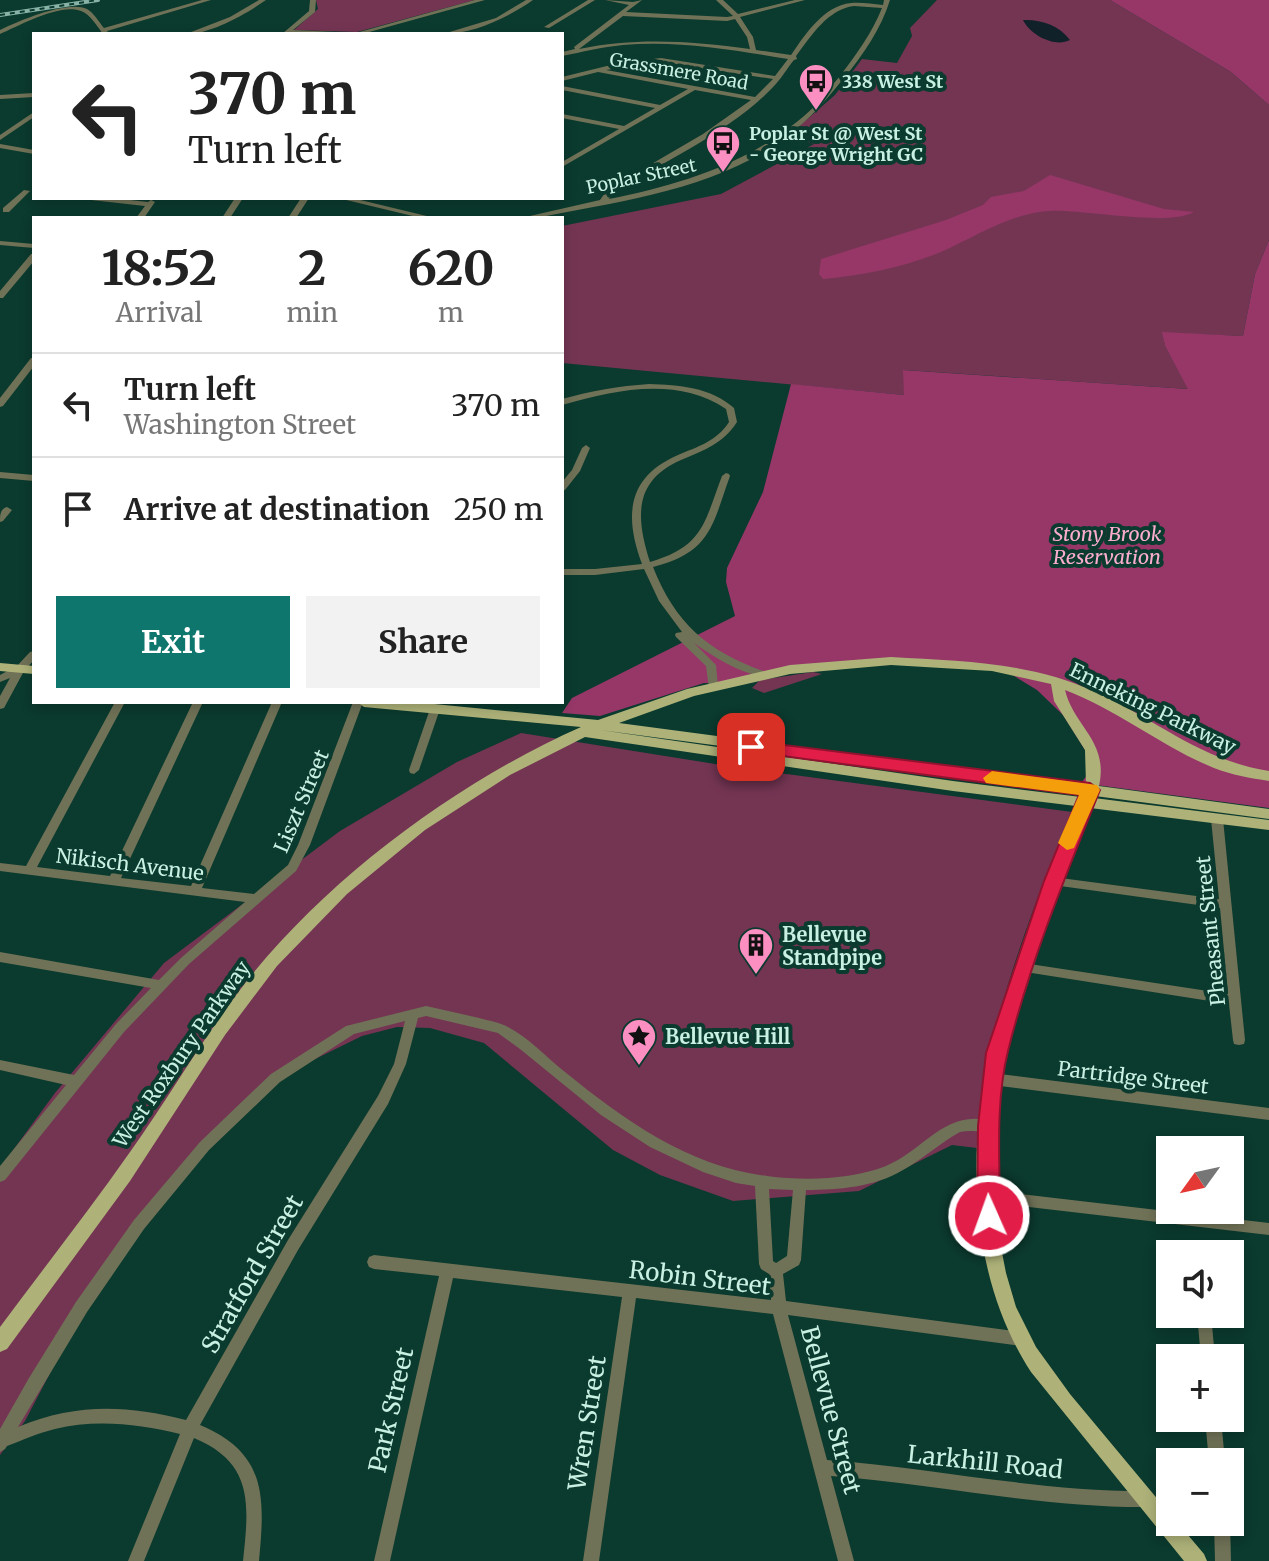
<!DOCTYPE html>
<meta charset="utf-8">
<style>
body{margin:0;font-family:Merriweather,serif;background:#f2f2f2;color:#222;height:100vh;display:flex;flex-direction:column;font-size:30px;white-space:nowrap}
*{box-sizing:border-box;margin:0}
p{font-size:26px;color:#767676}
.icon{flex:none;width:44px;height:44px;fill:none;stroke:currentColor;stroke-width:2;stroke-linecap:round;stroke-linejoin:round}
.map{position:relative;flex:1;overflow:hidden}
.details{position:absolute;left:32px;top:216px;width:532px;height:488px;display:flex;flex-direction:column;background:#fff;border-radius:0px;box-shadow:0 4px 12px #0003}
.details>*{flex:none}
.guide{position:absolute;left:32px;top:32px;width:532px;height:168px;border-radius:0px;box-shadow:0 4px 12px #0003;background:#fff;color:#222;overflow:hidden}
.needle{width:52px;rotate:237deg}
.buttons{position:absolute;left:1156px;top:1136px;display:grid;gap:16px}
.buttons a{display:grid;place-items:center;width:88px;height:88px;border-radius:0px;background:#fff;box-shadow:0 4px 12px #0003;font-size:40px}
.pin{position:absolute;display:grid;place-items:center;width:68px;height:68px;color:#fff;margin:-34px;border-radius:16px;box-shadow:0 4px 12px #0006}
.me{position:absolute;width:88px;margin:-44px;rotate:358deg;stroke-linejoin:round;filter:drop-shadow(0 0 6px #0008)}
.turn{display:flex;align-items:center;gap:28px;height:168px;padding:0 24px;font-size:36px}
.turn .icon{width:104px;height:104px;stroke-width:2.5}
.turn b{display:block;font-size:56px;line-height:68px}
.eta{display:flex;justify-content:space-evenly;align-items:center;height:136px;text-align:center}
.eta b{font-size:48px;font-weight:700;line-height:56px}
.primary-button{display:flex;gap:16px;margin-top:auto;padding:16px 24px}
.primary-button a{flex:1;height:92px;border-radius:0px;background:#0f766e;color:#fff;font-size:32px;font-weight:700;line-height:92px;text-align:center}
.primary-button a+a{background:#f2f2f2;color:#222}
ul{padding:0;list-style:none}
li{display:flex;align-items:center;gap:24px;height:104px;padding:0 24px;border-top:2px solid #e0e0e0}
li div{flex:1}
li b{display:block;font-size:30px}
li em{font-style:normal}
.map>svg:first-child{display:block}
</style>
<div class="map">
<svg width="1269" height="1561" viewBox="0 0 1269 1561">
<rect width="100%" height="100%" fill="#0b3a2e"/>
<!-- green -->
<g fill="#743553">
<polygon points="316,0 475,0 357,32 294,30 318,9"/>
<polygon points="937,0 1110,0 1231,72 1269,105 1269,240 1255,274 1243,336 1163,333 1165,346 1189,389 904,370 904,395 562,363 562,226 721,194 814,144 788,136 835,95 862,59 897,63 912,36 910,28"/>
<polygon points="813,672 822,674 764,693 752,688 760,680"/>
<path d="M521,733L734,767L1072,812C1033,904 978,1049 977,1148L952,1145L859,1191L733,1201L660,1175L613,1150L484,1043L430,1028L397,1027L362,1036L305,1064L256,1098L177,1173L70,1335L25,1421L0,1455V1168L55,1093L164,963L340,831L457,762Z"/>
</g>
<!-- forest -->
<g fill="#963768">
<polygon points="1110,0 1269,0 1269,105 1231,72"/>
<path d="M1050,175L1164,209L1194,212C1167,227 1084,209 1049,211C1011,213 975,237 941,252C902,268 864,275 823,279L819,274L821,259L946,220L983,205L991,197L1024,191Z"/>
<polygon points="1269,240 1269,808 1081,783 1088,774 1087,753 1063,715 1037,690 1006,671 886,663 846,665 727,683 704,683 600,716 562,713 572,698 735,616 726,582 727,568 763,492 791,384 904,395 903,370 1188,389 1165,346 1162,332 1243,336 1255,274"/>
</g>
<!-- water -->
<path fill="#11212a" d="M1023,20C1040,19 1059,25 1070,40C1055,48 1030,35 1023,20Z"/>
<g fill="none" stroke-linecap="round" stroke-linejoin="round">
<!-- minor -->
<g fill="#707257" fill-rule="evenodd">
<path d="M202,0H211L107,31L109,34H103C97,26 90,14 81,11C60,3 19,26 0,34V30C19,21 67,0 87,9C94,13 99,22 104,28Z"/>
<path d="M259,0H266C246,14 211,34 186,34L230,17Z"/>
<polygon points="310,0 316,0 315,12 293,30 335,32 338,34 282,34 309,11"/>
<polygon points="475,0 485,0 362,34 352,34"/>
<path d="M526,0H533C509,17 473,34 443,34L496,18Z"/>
<polygon points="588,0 595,0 549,28 544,27"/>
<path d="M605,0L633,2L642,0L626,12L727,17L733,16L716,0H723L738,14L795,0H805L740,17L753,37L756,50L791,55C805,35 823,6 851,3C861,2 872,4 883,5L884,0H890C881,29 863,55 844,78C827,99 810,119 789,135C718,190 620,201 536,218H521L600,200L607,190L703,134L751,100L695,90L562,167V162L619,129L562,118V114L624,126L655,108L562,90V86L660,105L688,89L598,72L562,81V77L619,63L661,58L775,76L788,59C734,50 678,40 623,45C602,47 582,52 562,56V52L575,49L574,47L629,5ZM854,6L882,8C872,33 856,55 840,76C832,85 825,96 817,104C760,160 685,184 609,199L613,194C665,160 741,127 780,79C784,74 789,66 794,60L797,59L796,56C811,36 828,9 854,6ZM623,16L727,21L735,19L747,37L750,49C693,41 636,37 579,49ZM661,62L773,79L755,97L606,70Z"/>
<polygon points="34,93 34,97 0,99 0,95"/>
<polygon points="34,112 34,117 0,140 0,135"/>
<polygon points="0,144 34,150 34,154 0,148"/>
<polygon points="24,190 30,191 9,212 3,212 3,208"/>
<polygon points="87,198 112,198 148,202 151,200 155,202 144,218 136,218 145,206 91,200"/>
<polygon points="235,198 243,198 230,218 222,218"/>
<polygon points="301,198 309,198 296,218 288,218"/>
<polygon points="338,198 352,198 435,218 421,218"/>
<polygon points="0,241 34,244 34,248 0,245"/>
<polygon points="31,254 34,254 34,261 3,298 0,298 0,291"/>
<polygon points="31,358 34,358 34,366 3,406 0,407 0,398"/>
<path d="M649,384C679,385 710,387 734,408L737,422C723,444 704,450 681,460C633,481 636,518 650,562C704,546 704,523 722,476L726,473L729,474L730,476C712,526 711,552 653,567C675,623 708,652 766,672L767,674L766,676C745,677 711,655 694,643L716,665L718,686L717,688H709L706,666L676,637L675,635L676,633L682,632L659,601L644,569L595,575H562V569H595L642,564C624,516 627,477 678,455C697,447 717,441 729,422L726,409C677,376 615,390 562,405V399C591,391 619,386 649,384Z"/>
<polygon points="586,445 590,448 580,471 565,490 562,491 562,482 572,470 582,448"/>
<polygon points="0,472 34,475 34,481 0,478"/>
<path d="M7,507L12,510L3,521L0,522C0,515 0,509 7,507Z"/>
<polygon points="34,651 34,660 24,671 4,708 0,709 0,696 10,678 0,682 0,675 17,666 30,652"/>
<polygon points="115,702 125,702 37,867 110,876 193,702 203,702 121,878 191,886 272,702 282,702 202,888 254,894 288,865 298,845 353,702 363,702 310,845 296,871 189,964 124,1032 5,1180 0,1182 0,1166 66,1085 0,1070 0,1060 74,1075 116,1024 151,988 0,962 0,952 159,980 181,958 245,902 0,871 0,863 26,866"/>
<polygon points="435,705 440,709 419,770 414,774 410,773 409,770 430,709"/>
<polygon points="1217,815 1221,816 1223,819 1245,1040 1244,1044 1239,1045 1234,1044 1233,1040 1229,1004 1019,971 1017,968 1019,965 1023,963 1228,994 1220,908 1053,885 1049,884 1047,881 1049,878 1053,877 1219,899 1211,819 1213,816"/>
<path d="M426,1006C444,1010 462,1014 479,1018C489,1021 499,1022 508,1027C529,1038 546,1057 565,1072C624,1120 690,1167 767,1176C804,1181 850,1180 886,1166C925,1150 946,1107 994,1122L996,1126L994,1130C983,1134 972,1129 960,1132C940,1143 923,1159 903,1170C875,1187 838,1190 806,1190L801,1260L799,1265L783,1274L786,1301L1021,1332L1026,1334L1028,1339L1026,1344L1021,1346L788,1315L827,1460C933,1468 1036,1491 1143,1491L1149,1493L1151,1499L1149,1505L1143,1507C1037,1507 936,1484 831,1476L854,1561H838L773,1314L636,1298L599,1561H583L622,1297L453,1278L390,1561H374L439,1276L374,1269L369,1267L367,1262L369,1257L374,1255L771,1300L769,1274L761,1269L759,1264L755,1186L736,1183L703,1172L650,1147L601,1115L520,1049L498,1033L426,1016L418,1018L406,1064L388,1104L298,1250L200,1425C267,1453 265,1497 259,1561H243C249,1505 254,1463 194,1438L144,1561H128L180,1434C140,1424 95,1419 55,1429C38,1433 23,1440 7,1446L5,1449L0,1452V1429L29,1378L76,1302L134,1220L200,1142L271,1074L346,1026ZM405,1021L394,1064L378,1096L288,1240L186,1420C126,1405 76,1403 18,1427L87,1312L144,1229L209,1150L280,1082L354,1034ZM769,1189L793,1190L787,1256L776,1263L773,1261Z"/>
<polygon points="992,1073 1269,1108 1269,1120 992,1085 987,1083 986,1079 987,1075"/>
<polygon points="987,1190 1269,1223 1269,1235 987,1202 982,1200 980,1196 982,1192"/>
<polygon points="1197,1314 1211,1314 1215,1358 1201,1358"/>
<polygon points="1205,1418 1221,1418 1225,1462 1209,1462"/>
<polygon points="1214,1522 1230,1522 1231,1561 1215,1561"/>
</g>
<!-- major -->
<g fill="#aeb279" fill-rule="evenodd">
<path d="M891,657C962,661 1030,662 1096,692C1157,720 1200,760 1269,771V781C1250,778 1232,775 1214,768C1162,747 1118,710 1065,690C1074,727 1109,741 1099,786L1269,809V819L1095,796L1094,798L1269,820V830L1090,808L1076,837L1005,1053L996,1125L994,1162L999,1237L1006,1273L1016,1307L1036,1347L1070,1394L1170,1514V1522H1177L1204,1554L1207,1561H1184L1031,1372C971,1280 967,1161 988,1056C994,1030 1005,1005 1013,981C1029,933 1046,885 1062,837L1076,806L953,791L585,737L510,775L425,830L347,894L277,966L225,1035L130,1181L7,1349L0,1352V1327C43,1269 88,1212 130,1152C170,1096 204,1036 246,982C330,876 459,781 581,727L364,707L357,702H414L598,720L687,689L790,665ZM891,665L992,671L1051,684L1054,701L1085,750L1086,785L619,723L694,696L790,674ZM600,730L1082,794L1081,797L953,781Z"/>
<polygon points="0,663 34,666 34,674 0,671"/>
</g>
<!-- rail casing -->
<g stroke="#87b2a5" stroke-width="4">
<polyline id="rail" points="0,15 98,0"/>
</g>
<!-- rail -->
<use href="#rail" stroke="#0b3a2e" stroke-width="2" stroke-dasharray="5" stroke-linecap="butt"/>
</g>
<!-- route -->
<path fill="#e11d48" stroke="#92132f" stroke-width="2" d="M751,741L1090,783L1100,790C1066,875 1030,962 1008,1051C995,1103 1000,1163 1000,1216L997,1223L989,1226L980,1223L977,1216L978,1126L986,1053L1044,881L1079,795L744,751L742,747Z"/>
<!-- slow -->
<polygon fill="#f59e0b" points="992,771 1097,785 1100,790 1074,848 1067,850 1058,843 1079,795 986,783 983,778"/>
<!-- icons -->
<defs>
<g id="bus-pin" transform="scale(1.8)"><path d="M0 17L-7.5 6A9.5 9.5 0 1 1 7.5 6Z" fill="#fc8fc2" stroke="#0b3a2e"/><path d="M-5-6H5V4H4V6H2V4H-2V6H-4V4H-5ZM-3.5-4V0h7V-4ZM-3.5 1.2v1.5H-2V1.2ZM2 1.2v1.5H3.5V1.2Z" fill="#111"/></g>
<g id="building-pin" transform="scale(1.8)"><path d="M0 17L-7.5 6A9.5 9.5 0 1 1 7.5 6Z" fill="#fc8fc2" stroke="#0b3a2e"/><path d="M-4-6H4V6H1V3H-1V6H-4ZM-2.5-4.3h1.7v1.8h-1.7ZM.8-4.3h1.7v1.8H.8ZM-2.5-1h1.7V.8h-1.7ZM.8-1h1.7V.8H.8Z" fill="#111"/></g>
<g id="sight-pin" transform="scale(1.8)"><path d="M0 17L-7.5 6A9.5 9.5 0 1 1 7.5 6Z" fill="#fc8fc2" stroke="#0b3a2e"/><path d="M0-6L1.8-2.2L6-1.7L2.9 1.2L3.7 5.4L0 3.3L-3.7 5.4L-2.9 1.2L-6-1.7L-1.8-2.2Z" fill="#111"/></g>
</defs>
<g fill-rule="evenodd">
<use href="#bus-pin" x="816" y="81"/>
<use href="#bus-pin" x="723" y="143"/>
<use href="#building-pin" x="756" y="945"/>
<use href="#sight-pin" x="639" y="1036"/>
</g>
<g text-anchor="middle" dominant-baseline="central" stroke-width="8" stroke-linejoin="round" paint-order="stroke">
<!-- far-street labels -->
<g font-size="18" fill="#c9f1e3" stroke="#0b3a2e">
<text transform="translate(679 71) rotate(10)">Grassmere Road</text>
<text transform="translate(641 176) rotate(-12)">Poplar Street</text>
</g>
<!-- far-poi labels -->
<g font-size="18" font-weight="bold" fill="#c9f1e3" stroke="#0b3a2e" text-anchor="start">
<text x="842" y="81">338 West St</text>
<text x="749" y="133">Poplar St @ West St<tspan x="749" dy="21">- George Wright GC</tspan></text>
</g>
<!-- park labels -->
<g font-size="20" font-style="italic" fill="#fbadcf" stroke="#0b3a2e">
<text x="1107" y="533">Stony Brook<tspan x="1107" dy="23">Reservation</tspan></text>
</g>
<!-- street labels -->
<g font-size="20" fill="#c9f1e3" stroke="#0b3a2e">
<text transform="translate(1153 708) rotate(26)">Enneking Parkway</text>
<text transform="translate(301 801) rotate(-67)">Liszt Street</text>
<text transform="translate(130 864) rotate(7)">Nikisch Avenue</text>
<text transform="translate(1210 931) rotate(-96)">Pheasant Street</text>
<text transform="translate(181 1054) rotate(-55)">West Roxbury Parkway</text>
<text transform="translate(1133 1077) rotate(7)">Partridge Street</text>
</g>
<!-- poi labels -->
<g font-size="20" font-weight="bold" fill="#c9f1e3" stroke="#0b3a2e" text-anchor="start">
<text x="782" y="934">Bellevue<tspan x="782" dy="23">Standpipe</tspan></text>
<text x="665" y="1036">Bellevue Hill</text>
</g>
<!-- near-street labels -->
<g font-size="24" fill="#c9f1e3" stroke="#0b3a2e">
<text transform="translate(252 1274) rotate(-60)">Stratford Street</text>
<text transform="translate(700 1278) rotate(7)">Robin Street</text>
<text transform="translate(391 1410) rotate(-77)">Park Street</text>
<text transform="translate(831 1410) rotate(75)">Bellevue Street</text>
<text transform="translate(587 1423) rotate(-81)">Wren Street</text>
<text transform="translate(985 1462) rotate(6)">Larkhill Road</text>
</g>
</g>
</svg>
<div class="buttons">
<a><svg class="needle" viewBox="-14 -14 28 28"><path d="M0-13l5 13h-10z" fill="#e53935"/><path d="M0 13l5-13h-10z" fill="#767676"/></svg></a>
<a><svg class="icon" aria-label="sound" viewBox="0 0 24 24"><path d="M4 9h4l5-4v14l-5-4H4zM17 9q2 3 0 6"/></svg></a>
<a>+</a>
<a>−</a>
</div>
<div class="pin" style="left:751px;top:747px;background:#d93025"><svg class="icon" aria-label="arrive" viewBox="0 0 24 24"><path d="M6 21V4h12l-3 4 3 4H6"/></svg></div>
<svg class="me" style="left:989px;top:1216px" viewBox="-20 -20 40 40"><circle r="17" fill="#e11d48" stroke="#fff" stroke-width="3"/><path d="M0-11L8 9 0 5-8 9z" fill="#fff"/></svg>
<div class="guide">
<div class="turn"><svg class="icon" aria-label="left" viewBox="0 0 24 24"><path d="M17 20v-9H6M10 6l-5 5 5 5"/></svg><div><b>370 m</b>Turn left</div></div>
</div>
<section class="details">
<div class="eta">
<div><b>18:52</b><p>Arrival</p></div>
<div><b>2</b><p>min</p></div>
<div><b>620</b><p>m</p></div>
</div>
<ul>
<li><svg class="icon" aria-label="left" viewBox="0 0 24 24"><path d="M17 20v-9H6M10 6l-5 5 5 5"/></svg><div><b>Turn left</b><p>Washington Street</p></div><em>370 m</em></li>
<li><svg class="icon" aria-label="arrive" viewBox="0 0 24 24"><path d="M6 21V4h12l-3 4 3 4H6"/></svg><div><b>Arrive at destination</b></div><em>250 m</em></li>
</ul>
<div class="primary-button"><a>Exit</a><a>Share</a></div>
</section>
</div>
